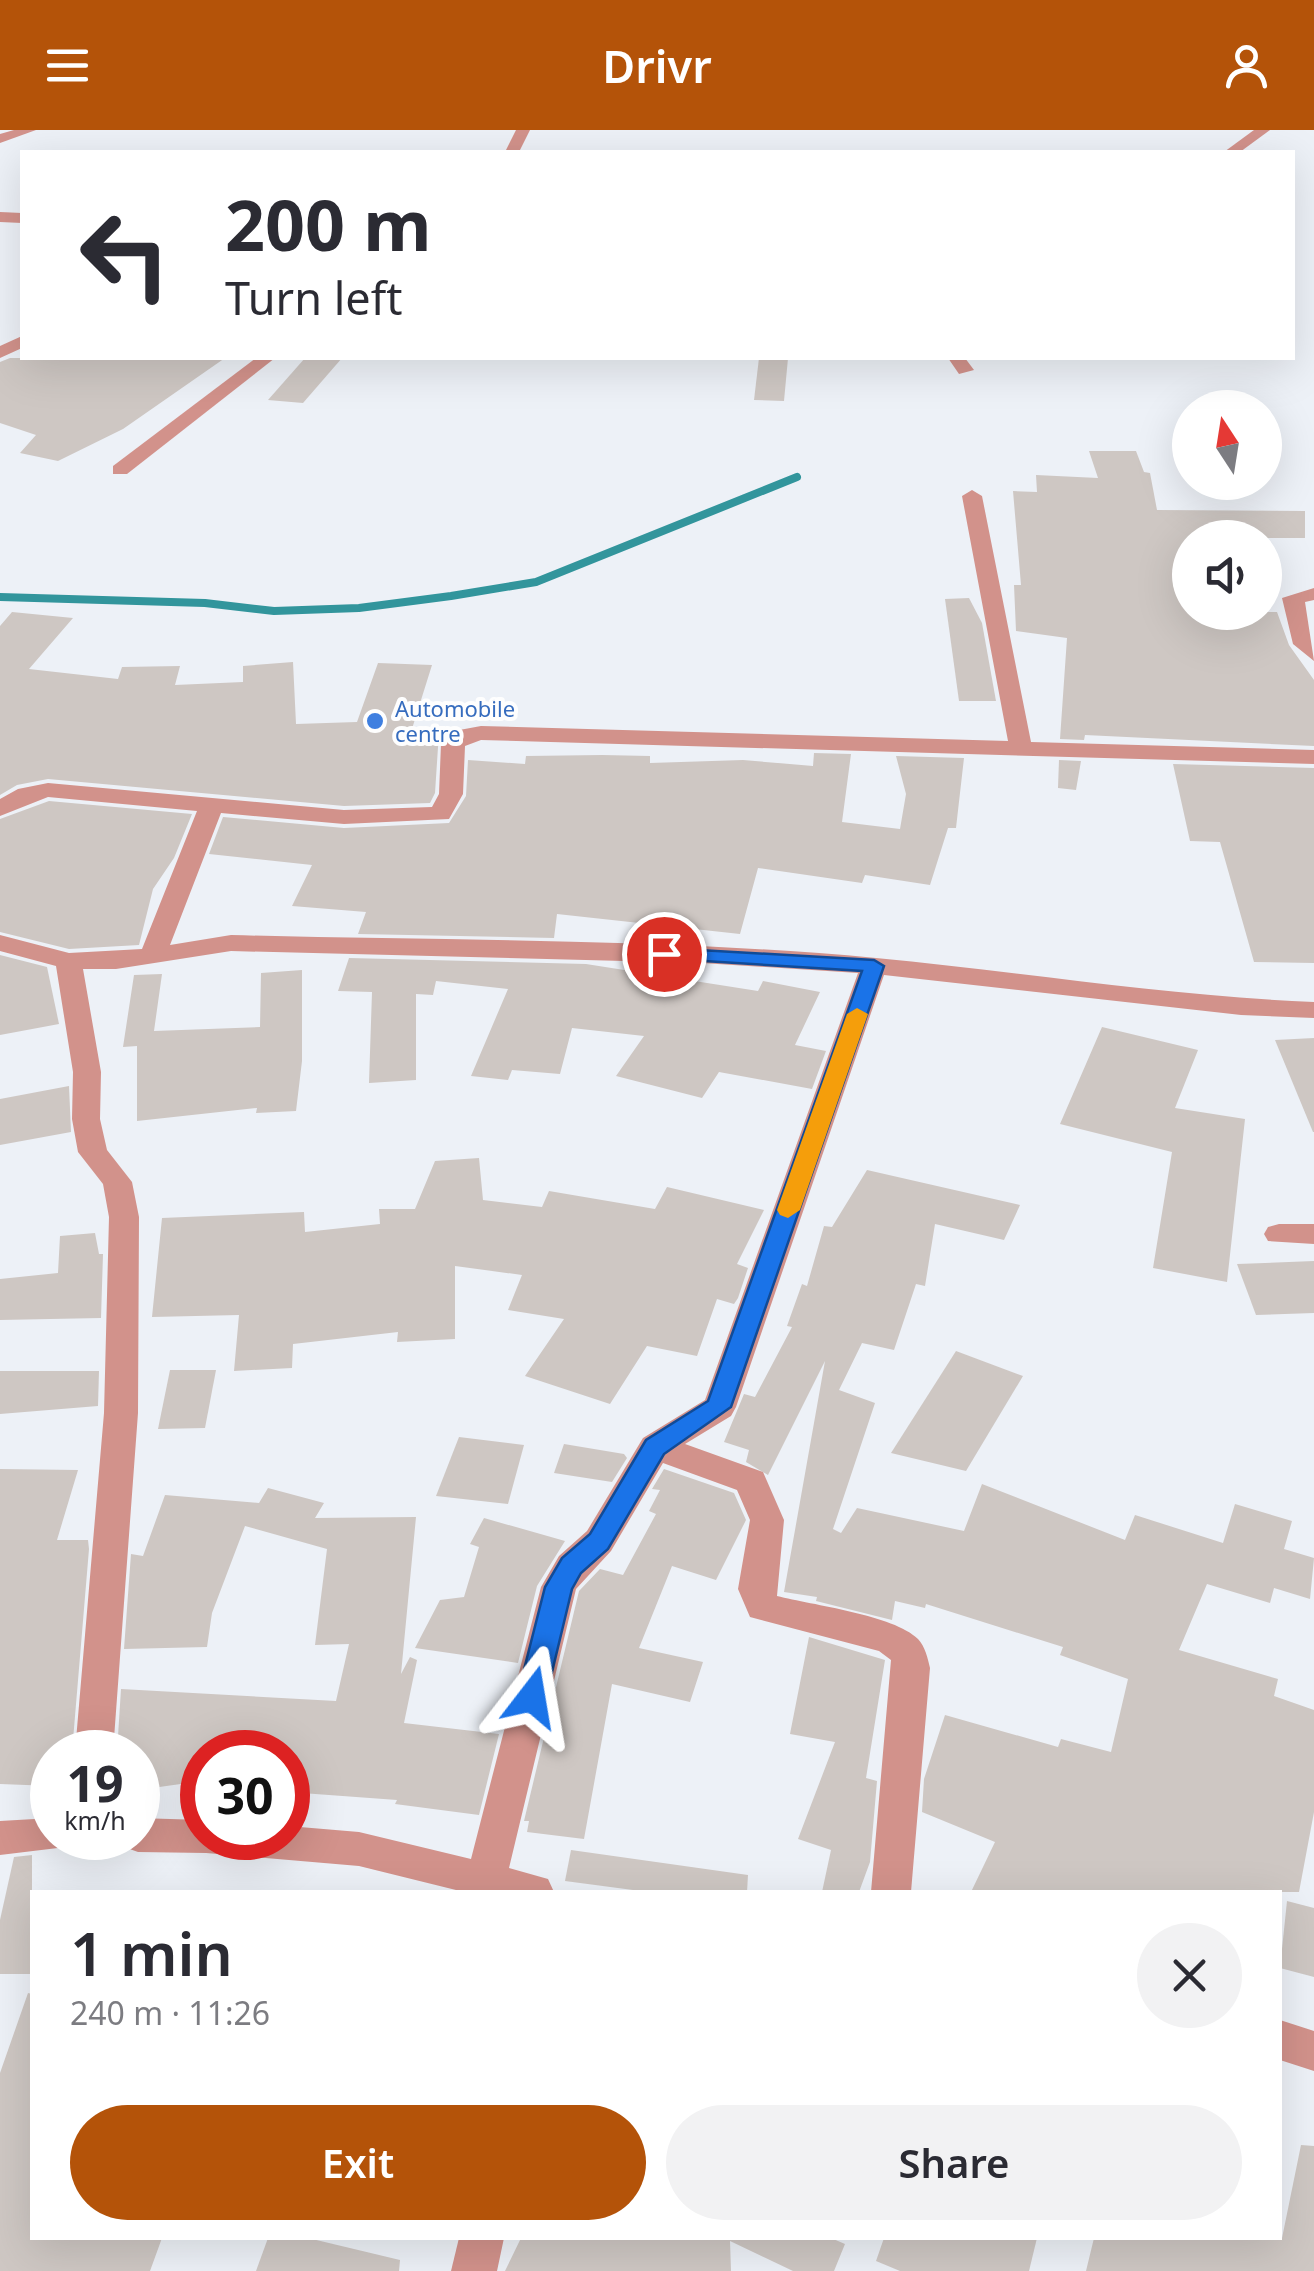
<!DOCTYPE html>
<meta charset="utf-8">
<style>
body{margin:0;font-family:"Noto Sans",sans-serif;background:#f2f2f3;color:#2b2b33;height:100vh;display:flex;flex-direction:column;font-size:38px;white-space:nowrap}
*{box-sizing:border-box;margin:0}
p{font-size:32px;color:#7c7c81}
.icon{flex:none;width:55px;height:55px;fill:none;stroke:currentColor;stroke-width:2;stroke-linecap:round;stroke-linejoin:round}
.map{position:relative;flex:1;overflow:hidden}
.panel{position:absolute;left:30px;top:1760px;width:1252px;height:350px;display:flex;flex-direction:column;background:#fff;border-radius:0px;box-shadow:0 10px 40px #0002}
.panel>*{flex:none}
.guide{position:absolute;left:20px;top:20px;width:1275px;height:210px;border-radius:0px;box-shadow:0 10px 40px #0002;background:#fff;color:#2b2b33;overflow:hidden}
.needle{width:65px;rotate:348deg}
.buttons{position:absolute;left:1172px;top:260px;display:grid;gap:20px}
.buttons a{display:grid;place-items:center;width:110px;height:110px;border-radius:50%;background:#fff;box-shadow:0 10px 40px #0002;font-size:50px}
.speed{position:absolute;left:30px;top:1600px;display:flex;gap:20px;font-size:50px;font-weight:700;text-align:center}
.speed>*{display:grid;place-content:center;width:130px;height:130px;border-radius:50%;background:#fff;box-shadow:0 10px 40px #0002;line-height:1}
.speed small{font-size:25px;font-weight:400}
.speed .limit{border:15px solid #d22;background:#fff;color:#111}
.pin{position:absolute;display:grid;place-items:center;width:85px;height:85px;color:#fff;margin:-42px;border:5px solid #fff;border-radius:50%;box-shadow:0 2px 10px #0007}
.me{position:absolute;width:110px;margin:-55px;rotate:14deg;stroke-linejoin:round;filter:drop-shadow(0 0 8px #0008)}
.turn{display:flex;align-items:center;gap:35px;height:210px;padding:0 40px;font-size:45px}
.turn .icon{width:130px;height:130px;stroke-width:2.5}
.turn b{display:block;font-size:70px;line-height:85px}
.round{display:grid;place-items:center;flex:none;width:105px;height:105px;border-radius:52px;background:#f2f2f3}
.summary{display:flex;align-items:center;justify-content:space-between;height:170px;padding:0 40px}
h1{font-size:60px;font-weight:600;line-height:75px}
.cta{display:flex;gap:20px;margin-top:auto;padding:20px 40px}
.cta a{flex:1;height:115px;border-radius:60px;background:#b45309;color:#fff;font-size:40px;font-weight:600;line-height:115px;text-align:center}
.cta a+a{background:#f2f2f3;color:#2b2b33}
header{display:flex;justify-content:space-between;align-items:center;height:130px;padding:0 40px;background:#b45309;color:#fff;font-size:45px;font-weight:600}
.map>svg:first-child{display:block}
</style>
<header><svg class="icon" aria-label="menu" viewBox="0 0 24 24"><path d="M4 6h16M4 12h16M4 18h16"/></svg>Drivr<svg class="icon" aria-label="person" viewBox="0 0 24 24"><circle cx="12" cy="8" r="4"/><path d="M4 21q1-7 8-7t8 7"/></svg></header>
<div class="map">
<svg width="1314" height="2141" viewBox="0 0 1314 2141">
<rect width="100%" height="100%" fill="#edf1f7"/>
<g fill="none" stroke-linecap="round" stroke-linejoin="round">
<!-- stream -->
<polyline stroke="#32959c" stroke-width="8" points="0,467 205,473 274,481 359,478 451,466 536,452 797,347"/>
</g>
<!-- building -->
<g fill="#cec7c3">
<polygon points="10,228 225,228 123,299 58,331 20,323 36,305 0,293 0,232"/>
<polygon points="305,228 342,228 303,273 268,270"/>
<polygon points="759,228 788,228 784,271 754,270"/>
<polygon points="1089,321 1136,321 1144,342 1150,343 1157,380 1305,381 1305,408 1190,408 1190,482 1277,482 1289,515 1314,550 1314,616 1085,605 1084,610 1060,609 1067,508 1016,501 1014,455 1021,455 1013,361 1037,362 1036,345 1098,348"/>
<polygon points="969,468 982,493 996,571 959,571 945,469"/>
<polygon points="12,482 73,488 29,539 118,549 122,537 180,536 175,555 243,552 243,536 293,532 296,594 357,592 378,533 432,535 411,602 439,602 435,663 430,673 344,676 48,649 17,655 0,665 0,496"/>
<polygon points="814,623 851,624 842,692 900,699 906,664 896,626 964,628 956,698 948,698 930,755 865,745 862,753 758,738 740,804 557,784 554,808 358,804 366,782 292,776 312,735 209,724 223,687 344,698 449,693 466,666 468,630 525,634 526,626 602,625 650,626 650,633 743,630 813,636"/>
<polygon points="1059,630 1081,631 1076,660 1058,658"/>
<polygon points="1173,634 1314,638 1314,833 1254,832 1220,712 1190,711"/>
<polygon points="49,671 192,684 174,728 153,759 139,815 69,819 0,802 0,689"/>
<polygon points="0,825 47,837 59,894 0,905"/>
<polygon points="349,828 586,834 758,861 763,851 820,862 795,915 826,921 812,959 719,942 702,968 616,946 644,906 572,898 560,944 512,940 508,950 471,946 508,859 436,851 433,865 416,864 416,950 369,953 372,862 338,861"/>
<polygon points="302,840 302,931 296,981 256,983 257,978 137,991 137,916 123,917 134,845 162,844 154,901 260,897 261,843"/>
<polygon points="1102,897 1198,920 1175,978 1245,989 1227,1152 1153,1138 1172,1022 1060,994"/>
<polygon points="1314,908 1314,1002 1313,1002 1275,910"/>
<polygon points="69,956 71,1002 0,1015 0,969"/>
<polygon points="479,1028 483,1070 542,1077 549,1061 655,1079 667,1057 764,1080 737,1134 748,1138 738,1168 734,1174 717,1169 697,1226 647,1216 610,1274 525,1246 564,1189 508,1180 522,1145 455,1136 455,1209 397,1212 398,1202 293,1214 292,1238 234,1241 239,1185 152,1187 162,1088 304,1082 305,1102 380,1094 379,1079 415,1079 435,1031"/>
<polygon points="867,1040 1020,1075 1004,1110 935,1094 925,1156 916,1154 894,1220 862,1213 839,1260 875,1273 833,1399 841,1403 857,1378 964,1401 982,1354 1125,1410 1135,1385 1223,1413 1235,1374 1292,1391 1284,1419 1314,1428 1310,1469 1274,1458 1270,1473 1207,1454 1179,1520 1278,1549 1274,1566 1314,1580 1314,1682 1299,1762 971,1762 995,1712 922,1682 924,1649 945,1585 1058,1617 1061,1609 1111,1622 1128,1549 1060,1525 1063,1517 926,1474 925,1478 895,1471 892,1490 816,1471 817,1467 784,1462 825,1231 768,1345 746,1332 749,1320 724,1312 744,1264 755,1267 792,1197 787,1196 802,1154 807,1156 824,1096 832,1097"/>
<polygon points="95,1103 99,1124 103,1124 101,1188 0,1190 0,1149 58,1143 60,1106"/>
<polygon points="1314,1131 1314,1183 1256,1185 1237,1134"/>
<polygon points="956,1221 1023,1246 966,1341 891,1323"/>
<polygon points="170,1240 216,1240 205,1298 158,1299"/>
<polygon points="0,1241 99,1241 98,1276 0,1284"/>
<polygon points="459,1307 524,1315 508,1374 436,1366"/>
<polygon points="564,1314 624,1324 627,1328 612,1352 554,1343"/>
<polygon points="0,1339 78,1340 57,1410 88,1410 89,1419 72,1622 52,1622 52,1656 0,1654"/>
<polygon points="664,1339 734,1363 746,1390 716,1450 672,1436 639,1518 703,1532 690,1572 612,1554 584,1709 527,1702 529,1691 524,1691 579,1461 600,1439 623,1445 656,1384 649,1381 660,1360 652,1359"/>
<polygon points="268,1358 324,1373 315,1388 416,1387 401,1544 410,1527 417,1530 404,1593 499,1604 479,1685 395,1674 397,1670 288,1662 288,1622 202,1622 202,1651 138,1660 138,1622 117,1622 121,1559 336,1571 349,1514 315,1515 327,1419 245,1396 212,1483 207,1517 124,1519 131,1424 143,1426 165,1365 259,1373"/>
<polygon points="484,1388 565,1411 537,1456 518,1533 415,1518 440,1470 464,1467 479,1417 470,1414"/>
<polygon points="809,1507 885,1530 866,1648 877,1651 870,1732 859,1762 822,1762 831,1720 798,1709 835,1612 790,1604"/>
<polygon points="571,1720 748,1745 747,1762 648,1762 565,1751"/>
<polygon points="32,1725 32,1844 0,1844 0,1790 14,1727"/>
<polygon points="1287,1771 1314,1778 1314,1847 1280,1838"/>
<polygon points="28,1863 32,1864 32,2108 162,2108 150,2141 0,2141 0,1943"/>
<polygon points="1301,2015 1314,2016 1314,2141 1086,2141 1094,2108 1282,2108"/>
<polygon points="268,2108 308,2108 400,2130 399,2141 256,2141"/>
<polygon points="521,2108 831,2108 845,2114 834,2141 793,2141 730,2111 731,2141 505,2141"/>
<polygon points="884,2108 1037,2108 1029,2141 900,2141 876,2131"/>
</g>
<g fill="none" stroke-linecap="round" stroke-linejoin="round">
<!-- street -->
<g fill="#d2928b" fill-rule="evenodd">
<polygon points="14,0 36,0 0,13 0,4"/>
<polygon points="516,0 530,0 519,22 505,22"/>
<polygon points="1254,0 1270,0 1240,22 1224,22"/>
<polygon points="0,82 22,83 22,93 0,92"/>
<polygon points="22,206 22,218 0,228 0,216"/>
<polygon points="256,228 275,228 127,344 113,344 113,336"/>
<polygon points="948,228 965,228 974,240 959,244"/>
<path d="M972,360L982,366L1031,612L1314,620V634L481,610L465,616L463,664L449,689L344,694L221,683L170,815L231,805C446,811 662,808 876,828C1022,842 1167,866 1314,872V888L1241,885L884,845L736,1277L731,1286L685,1314L763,1342L784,1390L777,1466C812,1475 894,1485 918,1509C925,1516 928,1529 930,1538L911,1762H871L891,1530L879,1521L750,1487L738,1459L750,1390L737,1360L663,1333L611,1421L576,1459L509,1738L548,1749L554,1762H464L359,1736L206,1723L138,1722L124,1717L120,1708H138V1688L202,1690V1708H288V1696L359,1702L471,1729L541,1457L559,1426L587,1401L643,1308L705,1270L858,843L702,833L231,821L116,839H83L101,942L100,989L107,1020L132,1052L139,1087L138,1283L113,1622H75L104,1283L109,1087L103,1054L78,1022L72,989L73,942L56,836L0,821V805L69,823L142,819L197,681L48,667L0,686V669L18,659L48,653L344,680L432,677L439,664L441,614L454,601L481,596L1008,611L962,366Z"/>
<polygon points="1314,458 1314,470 1305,472 1314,531 1293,514 1282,468"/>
<polygon points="1279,1094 1314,1094 1314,1114 1268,1111 1264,1104 1268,1097"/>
<polygon points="52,1688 52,1708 70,1708 66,1717 0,1725 0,1691"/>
<polygon points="1280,1890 1314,1901 1314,1941 1280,1930"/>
<polygon points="459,2108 504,2108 497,2141 451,2141"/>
</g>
</g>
<!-- route -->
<polygon fill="#1a73e8" stroke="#114b97" stroke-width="2.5" points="664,818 874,830 884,836 731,1277 664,1324 608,1419 581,1443 572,1459 546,1567 542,1575 521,1575 517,1567 545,1457 562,1428 590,1404 646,1310 708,1271 862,841 657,828 657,820"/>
<!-- slow -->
<polygon fill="#f59e0b" points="857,878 868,884 800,1080 788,1088 780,1085 777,1080 847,884"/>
<!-- markers -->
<circle fill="#3f7fe0" stroke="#fefefe" stroke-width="4" cx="375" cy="591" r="10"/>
<g text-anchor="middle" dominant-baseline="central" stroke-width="8" stroke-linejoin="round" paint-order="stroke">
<!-- far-shop labels -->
<g font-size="22" fill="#366cbe" stroke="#fefefe" text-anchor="start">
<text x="395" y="578">Automobile<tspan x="395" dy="25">centre</tspan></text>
</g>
</g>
</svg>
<div class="buttons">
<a><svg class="needle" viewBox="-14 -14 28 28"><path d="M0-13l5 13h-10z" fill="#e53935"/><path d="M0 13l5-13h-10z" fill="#7c7c81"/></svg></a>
<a><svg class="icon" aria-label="sound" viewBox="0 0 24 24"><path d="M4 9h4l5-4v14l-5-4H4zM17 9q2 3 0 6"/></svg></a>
</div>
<div class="speed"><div>19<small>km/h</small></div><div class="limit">30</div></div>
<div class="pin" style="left:664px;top:824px;background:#d93025"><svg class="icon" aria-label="arrive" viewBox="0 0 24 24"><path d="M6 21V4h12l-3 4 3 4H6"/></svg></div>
<svg class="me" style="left:532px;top:1567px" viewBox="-20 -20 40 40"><path d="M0-17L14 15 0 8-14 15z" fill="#1a73e8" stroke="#fff" stroke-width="4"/></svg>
<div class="guide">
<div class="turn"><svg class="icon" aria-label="left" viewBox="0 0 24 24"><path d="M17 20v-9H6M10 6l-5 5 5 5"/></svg><div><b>200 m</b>Turn left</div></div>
</div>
<section class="panel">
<div class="summary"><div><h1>1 min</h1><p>240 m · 11:26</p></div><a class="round"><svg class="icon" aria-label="close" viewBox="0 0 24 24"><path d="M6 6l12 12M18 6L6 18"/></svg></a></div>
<div class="cta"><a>Exit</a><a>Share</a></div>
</section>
</div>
